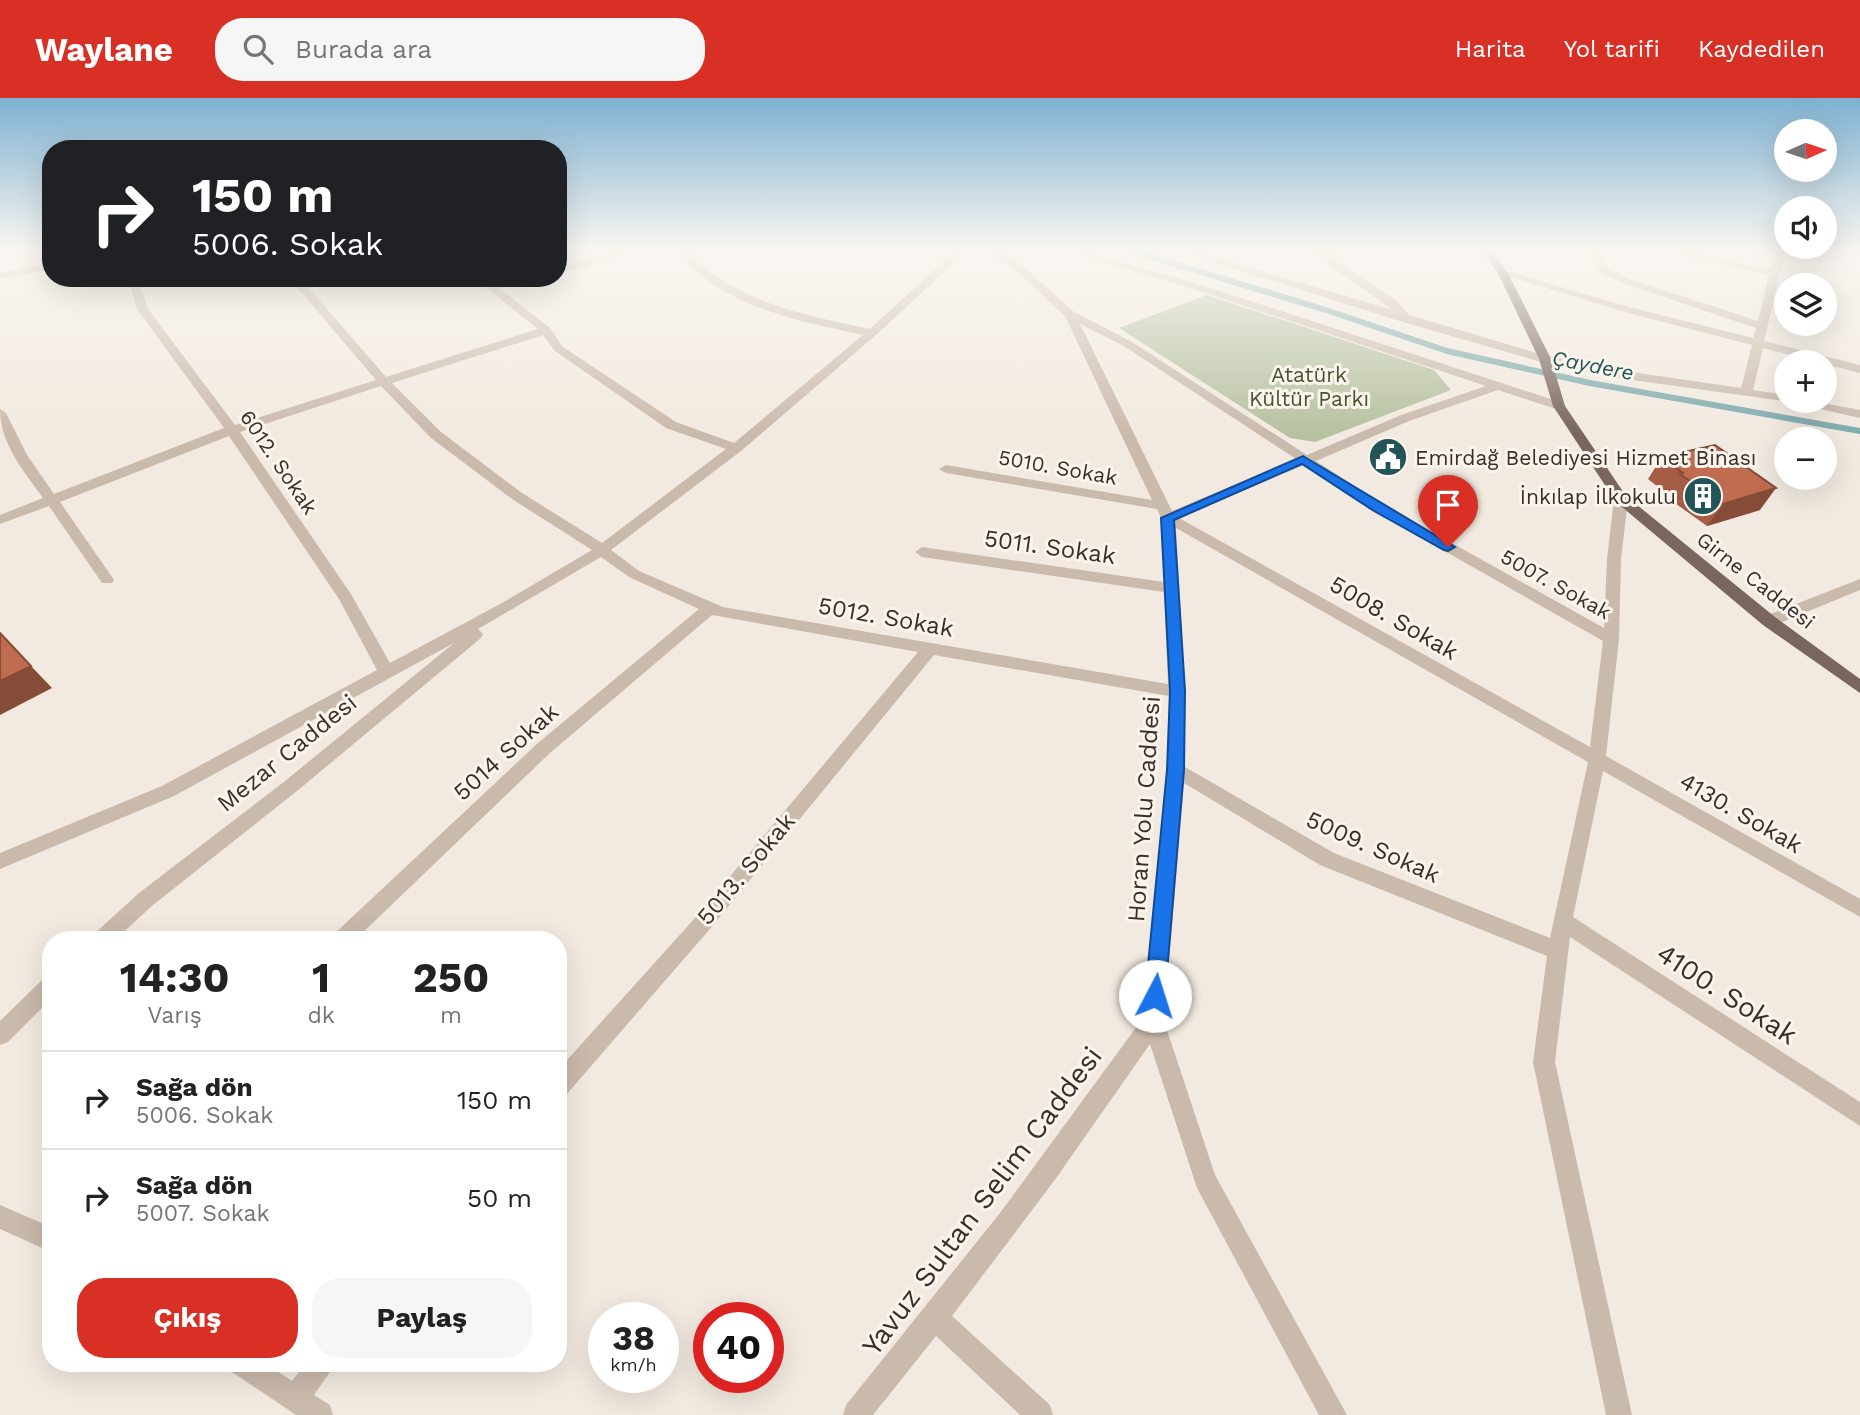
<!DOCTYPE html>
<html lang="tr">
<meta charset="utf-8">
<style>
body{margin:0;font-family:"Work Sans",sans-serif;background:#f6f6f6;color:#222;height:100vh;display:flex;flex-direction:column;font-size:26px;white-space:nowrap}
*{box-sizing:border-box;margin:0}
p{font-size:23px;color:#767676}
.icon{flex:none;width:38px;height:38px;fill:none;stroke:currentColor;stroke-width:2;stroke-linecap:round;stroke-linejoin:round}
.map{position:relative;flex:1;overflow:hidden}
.details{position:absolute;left:42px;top:833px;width:525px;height:441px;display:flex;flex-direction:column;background:#fff;border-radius:28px;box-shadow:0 7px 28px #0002}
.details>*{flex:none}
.hud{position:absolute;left:42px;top:42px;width:525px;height:147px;border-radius:28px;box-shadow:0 7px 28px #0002;background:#202124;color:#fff;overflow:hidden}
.needle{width:46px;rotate:87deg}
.controls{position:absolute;left:1774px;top:21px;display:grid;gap:14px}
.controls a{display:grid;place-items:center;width:63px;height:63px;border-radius:50%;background:#fff;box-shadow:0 7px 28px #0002;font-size:35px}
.speed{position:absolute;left:588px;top:1204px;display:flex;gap:14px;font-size:35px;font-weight:700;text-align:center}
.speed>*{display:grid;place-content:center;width:91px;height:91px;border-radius:50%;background:#fff;box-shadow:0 7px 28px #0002;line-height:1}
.speed small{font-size:18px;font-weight:400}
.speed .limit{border:10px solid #d22;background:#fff;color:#111}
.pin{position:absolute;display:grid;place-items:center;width:60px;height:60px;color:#fff;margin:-72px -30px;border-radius:50% 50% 50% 0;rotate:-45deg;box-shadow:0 0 7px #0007}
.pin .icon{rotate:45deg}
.me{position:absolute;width:77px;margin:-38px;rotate:5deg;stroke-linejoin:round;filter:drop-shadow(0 0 5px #0008)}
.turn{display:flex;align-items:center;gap:24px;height:147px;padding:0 35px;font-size:32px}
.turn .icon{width:91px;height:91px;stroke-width:2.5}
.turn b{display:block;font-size:49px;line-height:60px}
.eta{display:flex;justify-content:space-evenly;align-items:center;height:119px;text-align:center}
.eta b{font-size:42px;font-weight:700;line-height:49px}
.action{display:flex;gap:14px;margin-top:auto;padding:14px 35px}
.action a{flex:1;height:80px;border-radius:28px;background:#d93025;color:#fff;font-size:28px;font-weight:700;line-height:80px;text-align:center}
.action a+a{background:#f6f6f6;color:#222}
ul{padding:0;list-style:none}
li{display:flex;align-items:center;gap:21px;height:98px;padding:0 35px;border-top:2px solid #e0e0e0}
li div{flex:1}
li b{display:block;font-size:26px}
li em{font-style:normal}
header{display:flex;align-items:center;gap:42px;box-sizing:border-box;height:98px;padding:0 35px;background:#d93025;color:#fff}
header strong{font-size:33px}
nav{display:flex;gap:38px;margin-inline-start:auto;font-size:24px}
.search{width:490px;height:63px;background:#f6f6f6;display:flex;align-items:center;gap:18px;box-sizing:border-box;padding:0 24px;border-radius:28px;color:#767676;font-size:26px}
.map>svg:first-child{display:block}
</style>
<header>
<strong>Waylane</strong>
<div class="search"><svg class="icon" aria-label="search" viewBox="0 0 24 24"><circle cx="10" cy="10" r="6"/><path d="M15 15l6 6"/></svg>Burada ara</div>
<nav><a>Harita</a><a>Yol tarifi</a><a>Kaydedilen</a></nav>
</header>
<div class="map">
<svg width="1860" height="1317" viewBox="0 0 1860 1317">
<rect width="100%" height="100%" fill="#f2eae0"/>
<!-- green -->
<polygon fill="#b6c1a0" points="1207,197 1434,272 1451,292 1315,344 1290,340 1119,230"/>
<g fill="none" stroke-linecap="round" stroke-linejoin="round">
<!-- stream -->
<polyline stroke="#80acae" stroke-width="6" points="1125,151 1326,212 1447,253 1590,285 1860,333"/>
<!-- minor -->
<g fill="#cabaac" fill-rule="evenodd">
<polygon points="628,151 647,151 558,176 558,170"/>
<path d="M675,151H686C734,205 802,216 870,231L957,151H969L876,237L741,353L611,452L639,473L723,509L1168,586L1164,494L922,459L915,454L922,449L1164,484L1161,420L1157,411L946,375L939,371L946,367L1152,402L1065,218L1012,169L982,151H995L1020,165L1074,214L1132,244L1307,357L1401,317L1486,288L1203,194L1059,151H1077L1211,190L1563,305V311L1559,312L1498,292L1409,323L1316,363L1384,407L1604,530L1607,461L1614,401L1616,398H1626L1628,401L1621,461L1619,541L1606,658L1860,801V819L1603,673L1573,819L1860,1004V1028L1570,839L1555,964L1632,1317H1606L1533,964L1547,858L1320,767L1184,685L1164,923L1215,1077L1347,1317H1319L1197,1090L1150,946L1054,1083L952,1218L1050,1307L1053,1317H1020L936,1238L873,1317H843L846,1307L1000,1115L1143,920L1167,672L1169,598L934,557L709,832L566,997L558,1000V972L695,820L918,554L712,517L550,655L355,842H331L334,836L538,645L699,511L629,479L601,459L478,531L483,536L481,540L297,693L153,807L115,842H91L94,836L139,795L285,683L454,545L174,698L0,771V755L162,688L377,572L339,501L229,338L60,404L112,479L114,482L112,485H102L49,408L0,426V417L43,400C24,373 0,346 0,311L6,315L27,357L54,396L224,330L137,211L128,180H138L148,211L235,327L376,282L289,180H300L386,279L538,231L474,180H486L492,185L515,180H537L499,190L550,230L563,249L676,324L734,345L863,237C794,222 722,209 675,151ZM1080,226L1124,248L1296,361L1172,413ZM543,237L555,253L666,330L726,351L602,445L522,395L441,334L392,285ZM381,288L431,340L512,401L592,452L502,505L390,565L351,496L240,334ZM1304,367L1374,413L1603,543L1590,649L1179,420ZM1176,430L1588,664L1550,840L1334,755L1185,669V593Z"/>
<polygon points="1170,151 1188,151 1393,212 1306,151 1365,151 1329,158 1396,202 1409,217 1547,258 1625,273 1741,290 1752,247 1621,213 1498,175 1507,173 1629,209 1753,240 1756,230 1625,186 1601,175 1585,151 1595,151 1609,171 1633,182 1758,223 1769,177 1649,151 1672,151 1771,171 1776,151 1786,151 1764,243 1860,267 1860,275 1763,250 1753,292 1787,297 1787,303 1812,303 1860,312 1860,320 1790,304 1625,281 1545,265 1403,224"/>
<polygon points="51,165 51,171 0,181 0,175"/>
<polygon points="1860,481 1860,492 1775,527 1769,528 1761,523 1763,519"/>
<polygon points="51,878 51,901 8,944 0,947 0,923 44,880"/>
<polygon points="0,1107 51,1129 51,1154 0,1131"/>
<polygon points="228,1265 265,1265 292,1283 306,1265 336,1265 314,1297 330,1307 333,1317 296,1317 232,1274"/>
</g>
<!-- major -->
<polygon fill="#79665d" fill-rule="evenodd" points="1480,151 1491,151 1508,175 1551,261 1565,308 1626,398 1775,519 1860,581 1860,595 1763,527 1616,404 1553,308 1539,261 1498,175"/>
</g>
<!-- wall -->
<polygon fill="#a55d45" points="1662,359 1760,412 1707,428 1665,398 1667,396 1648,381"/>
<!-- shaded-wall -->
<g fill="#864c38">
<polygon points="1776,390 1760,412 1707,428 1723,406"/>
<polygon points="31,568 52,590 0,617 0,583"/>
</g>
<!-- building -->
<g fill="#c06c50" stroke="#864c38" stroke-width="2">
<polygon points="1715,347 1776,390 1723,406 1680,376 1683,375 1662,359"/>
<polygon points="0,535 31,568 0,583"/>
</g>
<!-- sky -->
<linearGradient id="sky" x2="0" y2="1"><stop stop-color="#7eb1d1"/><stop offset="0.45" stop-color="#f9f6f1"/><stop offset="1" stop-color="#f9f6f1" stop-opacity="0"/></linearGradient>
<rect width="1860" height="336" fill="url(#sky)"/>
<!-- route -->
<polygon fill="#1a73e8" stroke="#114b97" stroke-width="2" points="1303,358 1455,449 1448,453 1444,452 1374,413 1302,366 1174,422 1185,593 1184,672 1165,898 1162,904 1155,907 1148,904 1145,898 1167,672 1170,593 1161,420"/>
<!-- icons -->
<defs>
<g id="civic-disc" transform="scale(2.0125)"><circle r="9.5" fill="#225458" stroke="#faf4ec"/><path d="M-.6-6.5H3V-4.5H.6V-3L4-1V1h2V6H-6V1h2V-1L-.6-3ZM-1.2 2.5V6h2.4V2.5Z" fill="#fff"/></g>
<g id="building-disc" transform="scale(2.0125)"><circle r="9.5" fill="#225458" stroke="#faf4ec"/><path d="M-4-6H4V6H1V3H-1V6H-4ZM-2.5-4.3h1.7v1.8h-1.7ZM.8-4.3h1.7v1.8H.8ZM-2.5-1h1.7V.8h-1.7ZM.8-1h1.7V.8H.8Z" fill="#fff"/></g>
</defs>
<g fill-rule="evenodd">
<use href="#civic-disc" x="1388" y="359"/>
<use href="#building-disc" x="1703" y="398"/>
</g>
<g text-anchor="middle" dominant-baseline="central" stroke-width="6" stroke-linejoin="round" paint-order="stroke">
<!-- far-water labels -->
<g font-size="21" font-style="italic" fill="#225458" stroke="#faf4ec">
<text transform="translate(1593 267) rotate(11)">Çaydere</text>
</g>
<!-- far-park labels -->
<g font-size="21" fill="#47552f" stroke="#faf4ec">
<text x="1309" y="276">Atatürk<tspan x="1309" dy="24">Kültür Parkı</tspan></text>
</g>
<!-- far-poi labels -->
<g font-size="21" fill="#382f2b" stroke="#faf4ec" text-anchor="start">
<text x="1415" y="359">Emirdağ Belediyesi Hizmet Binası</text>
<text x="1676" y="398" text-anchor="end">İnkılap İlkokulu</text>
</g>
<!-- far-street labels -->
<g font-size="21" fill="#382f2b" stroke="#faf4ec">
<text transform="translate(279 364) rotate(56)">6012. Sokak</text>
<text transform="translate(1058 369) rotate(10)">5010. Sokak</text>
<text transform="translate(1756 482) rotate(38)">Girne Caddesi</text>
<text transform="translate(1556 486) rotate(29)">5007. Sokak</text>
</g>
<!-- street labels -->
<g font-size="24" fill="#382f2b" stroke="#faf4ec">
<text transform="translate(1050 449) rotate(8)">5011. Sokak</text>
<text transform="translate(886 519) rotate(10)">5012. Sokak</text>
<text transform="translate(1394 520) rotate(30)">5008. Sokak</text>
<text transform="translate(506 654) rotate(-42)">5014 Sokak</text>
<text transform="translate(287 655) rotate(-39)">Mezar Caddesi</text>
<text transform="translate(1144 711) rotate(-86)">Horan Yolu Caddesi</text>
<text transform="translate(1741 715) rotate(30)">4130. Sokak</text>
<text transform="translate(1373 749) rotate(24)">5009. Sokak</text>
<text transform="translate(746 771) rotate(-50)">5013. Sokak</text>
</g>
<!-- near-street labels -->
<g font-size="28" fill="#382f2b" stroke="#faf4ec">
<text transform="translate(1727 896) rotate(33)">4100. Sokak</text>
<text transform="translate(982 1103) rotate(-53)">Yavuz Sultan Selim Caddesi</text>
</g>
</g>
</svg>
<div class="controls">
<a><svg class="needle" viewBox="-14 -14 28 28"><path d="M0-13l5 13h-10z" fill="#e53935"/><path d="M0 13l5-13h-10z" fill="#767676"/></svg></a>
<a><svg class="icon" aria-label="sound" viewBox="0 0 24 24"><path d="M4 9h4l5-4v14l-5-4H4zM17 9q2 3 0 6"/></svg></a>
<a><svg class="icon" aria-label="layers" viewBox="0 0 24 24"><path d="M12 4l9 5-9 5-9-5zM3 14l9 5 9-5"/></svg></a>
<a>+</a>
<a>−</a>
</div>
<div class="speed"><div>38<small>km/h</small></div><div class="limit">40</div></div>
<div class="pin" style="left:1448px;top:449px;background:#d93025"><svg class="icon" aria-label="arrive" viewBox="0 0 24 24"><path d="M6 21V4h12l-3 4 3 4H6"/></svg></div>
<svg class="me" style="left:1155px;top:898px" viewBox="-20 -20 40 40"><circle r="19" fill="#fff"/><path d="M0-13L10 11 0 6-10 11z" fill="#1a73e8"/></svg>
<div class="hud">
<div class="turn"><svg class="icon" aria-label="right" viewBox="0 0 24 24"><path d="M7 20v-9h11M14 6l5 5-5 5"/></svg><div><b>150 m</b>5006. Sokak</div></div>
</div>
<section class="details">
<div class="eta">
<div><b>14:30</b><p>Varış</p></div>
<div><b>1</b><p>dk</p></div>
<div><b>250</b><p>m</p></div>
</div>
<ul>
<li><svg class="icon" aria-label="right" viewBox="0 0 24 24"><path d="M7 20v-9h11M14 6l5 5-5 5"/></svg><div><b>Sağa dön</b><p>5006. Sokak</p></div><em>150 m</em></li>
<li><svg class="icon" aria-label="right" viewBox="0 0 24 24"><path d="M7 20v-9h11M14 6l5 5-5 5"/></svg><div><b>Sağa dön</b><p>5007. Sokak</p></div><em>50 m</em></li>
</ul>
<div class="action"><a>Çıkış</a><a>Paylaş</a></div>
</section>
</div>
